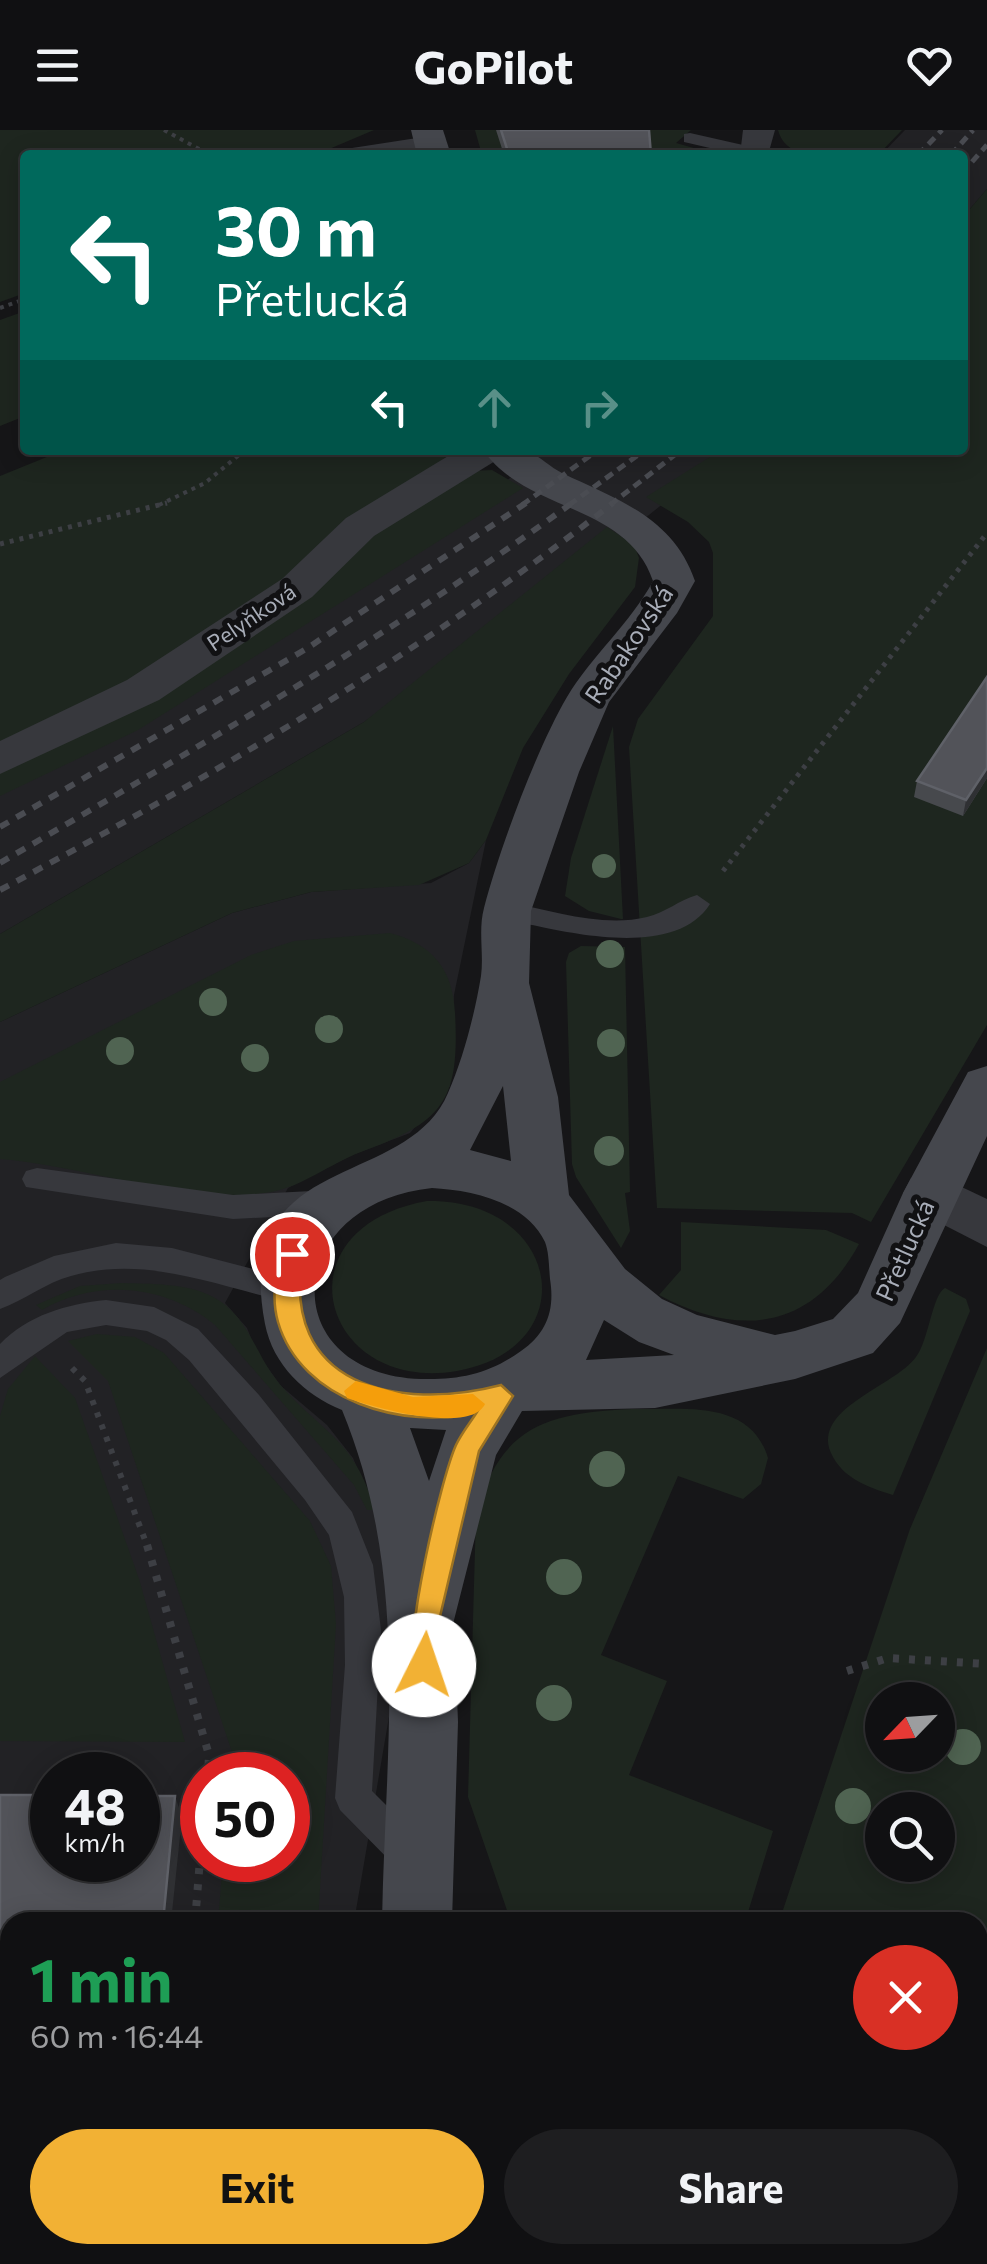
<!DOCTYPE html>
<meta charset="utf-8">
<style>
body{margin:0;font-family:Commissioner,sans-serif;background:#1e1e20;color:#f1f3f6;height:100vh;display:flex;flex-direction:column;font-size:38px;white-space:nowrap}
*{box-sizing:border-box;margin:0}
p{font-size:32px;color:#9c9d9f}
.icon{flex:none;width:55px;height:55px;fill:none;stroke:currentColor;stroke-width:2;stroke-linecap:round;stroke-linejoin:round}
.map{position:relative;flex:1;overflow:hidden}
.drawer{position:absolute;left:0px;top:1782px;width:988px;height:352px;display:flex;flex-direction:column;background:#101012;border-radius:30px 30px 0 0;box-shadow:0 5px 25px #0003,0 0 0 2px #303032}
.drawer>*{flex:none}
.top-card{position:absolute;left:20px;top:20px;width:948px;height:305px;border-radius:10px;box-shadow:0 5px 25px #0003,0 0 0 2px #303032;background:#00695c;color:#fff;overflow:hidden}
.needle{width:65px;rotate:245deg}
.tools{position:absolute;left:865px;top:1552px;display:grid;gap:20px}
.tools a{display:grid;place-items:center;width:90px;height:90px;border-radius:50%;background:#101012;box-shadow:0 5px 25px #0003,0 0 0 2px #303032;font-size:50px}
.speed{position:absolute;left:30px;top:1622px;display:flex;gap:20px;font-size:50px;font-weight:700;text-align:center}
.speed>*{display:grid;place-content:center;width:130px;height:130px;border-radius:50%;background:#101012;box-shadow:0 5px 25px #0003,0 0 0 2px #303032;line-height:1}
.speed small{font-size:25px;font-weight:400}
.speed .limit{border:15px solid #d22;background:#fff;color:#111}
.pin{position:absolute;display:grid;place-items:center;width:85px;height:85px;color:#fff;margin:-42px;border:5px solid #fff;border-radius:50%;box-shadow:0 2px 10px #0007}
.me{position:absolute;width:110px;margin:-55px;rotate:4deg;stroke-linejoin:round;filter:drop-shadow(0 0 8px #0008)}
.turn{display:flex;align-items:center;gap:35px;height:210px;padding:0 30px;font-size:45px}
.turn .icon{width:130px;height:130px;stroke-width:2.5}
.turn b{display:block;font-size:70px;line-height:85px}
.lanes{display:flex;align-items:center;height:95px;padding:0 30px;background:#0003;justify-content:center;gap:50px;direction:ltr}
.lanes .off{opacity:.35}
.round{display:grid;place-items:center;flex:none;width:105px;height:105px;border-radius:52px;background:#1e1e20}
.summary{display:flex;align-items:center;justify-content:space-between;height:170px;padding:0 30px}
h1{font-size:60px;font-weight:700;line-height:75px;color:#1e9e55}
.cta{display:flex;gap:20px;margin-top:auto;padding:20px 30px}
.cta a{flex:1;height:115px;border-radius:60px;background:#f2b134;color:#111;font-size:40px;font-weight:700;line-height:115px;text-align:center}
.cta a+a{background:#1e1e20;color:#f1f3f6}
header{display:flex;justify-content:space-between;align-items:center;height:130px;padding:0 30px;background:#101012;font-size:45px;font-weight:700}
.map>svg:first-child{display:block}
</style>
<header><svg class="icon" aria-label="menu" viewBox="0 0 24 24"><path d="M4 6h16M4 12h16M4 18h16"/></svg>GoPilot<svg class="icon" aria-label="heart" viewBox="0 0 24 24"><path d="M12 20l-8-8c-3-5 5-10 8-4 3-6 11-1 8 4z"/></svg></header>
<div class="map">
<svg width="987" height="2134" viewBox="0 0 987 2134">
<rect width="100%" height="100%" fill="#161618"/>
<!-- built -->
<g fill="#222225" fill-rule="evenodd">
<polygon points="905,0 987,0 987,59 963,87 962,25 881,25"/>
<polygon points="549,320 730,320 614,413 364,592 0,804 0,662 496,358"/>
<path d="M486,710L454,865L450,956L410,1003L352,1025L288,1058L225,1173L247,1198L257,1223L281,1256L327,1295L353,1328L375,1380L398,1534L354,1792H10V2125H330V2134H0V892L232,783L311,762L431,753L469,733ZM52,1645H138V1730H52ZM202,1645H288V1730H202Z"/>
</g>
<!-- green -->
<g fill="#1e261f" fill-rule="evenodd">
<polygon points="0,0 374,0 315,25 25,25 25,163 0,172"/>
<polygon points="475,0 726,0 691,0 676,13 719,25 482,25"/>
<path d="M778,0H902L878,25C848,25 788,38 778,0Z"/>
<polygon points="987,59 987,895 871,1092 852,1083 657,1078 629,617 638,589 713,486 713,423 709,412 688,392 646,367 721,320 962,320 963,87"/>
<polygon points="25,181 25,286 0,296 0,190"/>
<polygon points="64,320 455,320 287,452 173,530 0,621 0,346"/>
<polygon points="492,340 523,358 138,600 0,666 0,640 369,400 470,341"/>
<polygon points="607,397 634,415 639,428 635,457 569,544 523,618 486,710 469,733 419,755 311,762 232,783 0,892 0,804 364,592"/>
<polygon points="613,596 623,789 621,789 589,781 565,766 571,728"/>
<path d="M390,803C432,814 453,839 455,883C460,973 442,992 361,1022C329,1034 304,1056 271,1062C196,1076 80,1035 0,1029V952L251,825L294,811Z"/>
<polygon points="581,816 625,817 630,1062 625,1063 630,1101 621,1118 576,1047 572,1034 566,832 569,823"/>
<path d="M427,1071C562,1069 586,1218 457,1241C321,1264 275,1098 427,1071Z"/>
<path d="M681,1092L826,1100L859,1114C813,1199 741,1209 659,1165L681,1140Z"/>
<path d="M122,1153C150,1154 188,1153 213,1167C248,1185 255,1224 278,1252C321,1303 354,1307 375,1380H367L354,1355L215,1195C166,1155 98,1148 42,1180L36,1175L80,1156Z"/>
<path d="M945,1158L966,1169L970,1181L893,1365C868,1357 843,1349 831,1323C812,1278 894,1257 916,1227C929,1210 932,1165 945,1158Z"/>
<polygon points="97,1204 135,1207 164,1223 310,1391 331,1436 336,1494 318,1792 218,1792 223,1730 288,1730 288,1645 230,1645 232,1622 108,1251 68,1211"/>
<path d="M987,1218V2134H702L704,2125H978V1792H779L910,1399ZM882,1570H938V1625H882ZM882,1680H938V1735H882Z"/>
<polygon points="35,1226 75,1268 139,1449 185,1612 0,1611 0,1286 8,1259"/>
<path d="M632,1279C682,1280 750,1268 768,1328L761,1354L743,1369L678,1346L601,1525L667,1551L629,1645L773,1701L745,1792H511L468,1667L476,1384C500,1296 547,1283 632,1279Z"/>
<polygon points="191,2125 297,2125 296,2134 190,2134"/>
</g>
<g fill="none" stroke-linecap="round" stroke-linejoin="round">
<!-- path-far3 -->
<g stroke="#3d3f44" stroke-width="4" stroke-dasharray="4 5" stroke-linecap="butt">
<polyline points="164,0 210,25"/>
<polyline points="0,178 25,169"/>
<polyline points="159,375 205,353 245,320"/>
</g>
<!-- path-far2 -->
<g stroke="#3d3f44" stroke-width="5" stroke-dasharray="4 6" stroke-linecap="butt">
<polyline points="0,414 167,373"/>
<polyline points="723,741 987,403"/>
</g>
<!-- path-far1 -->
<polyline stroke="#3d3f44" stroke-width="6" stroke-dasharray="5 8" stroke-linecap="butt" points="72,1238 85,1251 148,1418"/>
<!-- path -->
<g stroke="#3d3f44" stroke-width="8" stroke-dasharray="6 10" stroke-linecap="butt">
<polyline points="147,1415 209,1625 208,1645"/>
<polyline points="847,1541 888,1528 987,1534"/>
<polyline points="195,1792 202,1704"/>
<polyline points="165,2134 166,2125"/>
</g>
<!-- lane -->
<g fill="#37383d" fill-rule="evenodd">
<polygon points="690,3 769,21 772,25 740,25 684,12 684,4"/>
<polygon points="430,6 436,7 436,15 374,25 330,25 339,20"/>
<path d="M697,765L710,774C678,825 584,806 537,796C523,793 502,794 494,781L507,772C551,780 602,798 647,787C665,783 679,770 697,765Z"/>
<polygon points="37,1038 233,1065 331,1060 342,1064 346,1072 342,1080 331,1084 233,1089 26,1057 22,1049 26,1041"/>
<path d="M116,1113L172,1118L296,1150L301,1159L296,1168L285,1171C213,1155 145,1125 71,1146C45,1153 25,1170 0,1179V1150L5,1147L54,1126Z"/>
<path d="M106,1170L154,1177L198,1199L259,1265L352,1382L373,1435L381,1500L372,1661L425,1714L431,1727L425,1740L412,1745L399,1740L340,1680L335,1668L345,1535L344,1467L329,1405L305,1370L189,1230L166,1210L147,1201L106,1195L67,1202L0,1248V1214C28,1185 67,1174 106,1170Z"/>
</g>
<!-- street -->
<g fill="#37383d" fill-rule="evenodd">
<polygon points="743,0 775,0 768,25 740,25"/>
<polygon points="458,320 506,320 500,328 374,406 312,467 159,570 0,644 0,611 127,550 282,449 346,388"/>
<polygon points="930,1042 987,1069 987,1117 911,1078 903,1063 911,1048"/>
</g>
<!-- secondary -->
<g fill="#45474d" fill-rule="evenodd">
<polygon points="411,0 443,0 451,25 417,25"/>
<path d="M483,320C496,320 518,316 529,322C541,327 550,337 562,343C618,370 673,387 695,451L677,483L609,572L579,642L531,781L529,853L558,967L569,1065L625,1139L662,1169L697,1185L775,1205L795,1201L833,1189L858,1163L903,1063L968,942L987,936V1006L900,1193L873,1223L795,1249L655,1278L522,1281L496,1325L454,1490L458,1592L452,1792H382C385,1617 411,1447 342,1280C305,1265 273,1235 265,1194C231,1018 406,1062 448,963C463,929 475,883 481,846C484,824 478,800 484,778C499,720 537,618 567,567C592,525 630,494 653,451C627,373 527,383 483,320ZM503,956L511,1031L470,1020ZM432,1058C470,1060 526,1071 545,1112C549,1122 549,1138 550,1149C555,1180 547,1203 521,1221C489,1244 460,1250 421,1249C274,1244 281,1074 432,1058ZM604,1190L639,1212L674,1225L586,1230ZM410,1298L446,1300L429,1351Z"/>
<rect x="370" y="2125" width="78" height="9"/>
</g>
<!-- rail-far1 -->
<g stroke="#4a4c52" stroke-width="5" stroke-dasharray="9 6" stroke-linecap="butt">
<polyline points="918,25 942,0"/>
<polyline points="951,25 973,0"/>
<polyline points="962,43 987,15"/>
<polyline points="522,375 598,320"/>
<polyline points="569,375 645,320"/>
<polyline points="610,375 681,320"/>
</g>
<!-- rail -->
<g stroke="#4a4c52" stroke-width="6" stroke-dasharray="10 9" stroke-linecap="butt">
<polyline points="0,697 306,519 526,373"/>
<path d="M0,733C195,619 389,506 572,373"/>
<path d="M0,760C213,646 423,522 613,373"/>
</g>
</g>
<!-- trees -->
<g fill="#506452">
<circle cx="604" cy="736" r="12"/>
<circle cx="610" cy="824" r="14"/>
<circle cx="213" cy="872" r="14"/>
<circle cx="329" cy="899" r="14"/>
<circle cx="611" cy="913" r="14"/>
<circle cx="120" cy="921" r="14"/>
<circle cx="255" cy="928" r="14"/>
<circle cx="609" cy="1021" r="15"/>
<circle cx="607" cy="1339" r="18"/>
<circle cx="564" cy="1447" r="18"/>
<circle cx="554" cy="1573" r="18"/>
<circle cx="963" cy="1617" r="18"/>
<circle cx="853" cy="1676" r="18"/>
</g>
<!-- wall -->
<g fill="#47494d">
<polygon points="496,0 649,0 651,25 504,25"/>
<polygon points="987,648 963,686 914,667 917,651"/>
</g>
<!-- shaded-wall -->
<g fill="#2f3033">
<polygon points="987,638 987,648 963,686 966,670"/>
<polygon points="175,1666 182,1687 171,1792 163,1792"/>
<polygon points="129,2125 138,2125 137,2134 128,2134"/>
</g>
<!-- building -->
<g fill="#525359" stroke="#5f6168" stroke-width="2.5">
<polygon points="501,0 649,0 651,25 509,25"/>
<polygon points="987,547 987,638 966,670 917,651"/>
<polygon points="0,1665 52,1665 52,1730 138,1730 138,1666 175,1666 163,1792 10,1792 10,2125 129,2125 128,2134 0,2134"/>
</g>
<!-- route -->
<path fill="#f2b134" stroke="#9d7322" stroke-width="2.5" d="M292,1114L303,1124C279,1256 398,1282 501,1255L513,1266L479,1321L438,1495L433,1543L424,1547L415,1543C402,1515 441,1348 456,1315C461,1304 470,1293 477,1282C405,1301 301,1271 278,1192C271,1168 276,1147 280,1124Z"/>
<!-- slow -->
<path fill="#f59e0b" d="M356,1251L413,1267L473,1264L485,1274C470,1305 373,1277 347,1268L344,1261Z"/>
<g text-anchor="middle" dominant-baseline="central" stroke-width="10" stroke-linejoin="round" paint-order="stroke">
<!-- far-street labels -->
<g font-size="22" fill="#a8adb8" stroke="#111113">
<text transform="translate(251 487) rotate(-34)">Pelyňková</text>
</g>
<!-- street labels -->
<g font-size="25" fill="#a8adb8" stroke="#111113">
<text transform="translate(628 514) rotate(-56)">Rabakovská</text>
<text transform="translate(904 1120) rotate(-66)">Přetlucká</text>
</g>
</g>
</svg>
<div class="tools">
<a><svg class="needle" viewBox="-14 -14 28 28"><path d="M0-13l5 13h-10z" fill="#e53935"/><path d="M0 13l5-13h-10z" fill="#9c9d9f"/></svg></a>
<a><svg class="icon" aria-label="search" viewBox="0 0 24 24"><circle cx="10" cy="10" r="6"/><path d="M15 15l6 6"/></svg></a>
</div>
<div class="speed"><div>48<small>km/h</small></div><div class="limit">50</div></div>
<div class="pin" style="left:292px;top:1124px;background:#d93025"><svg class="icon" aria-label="arrive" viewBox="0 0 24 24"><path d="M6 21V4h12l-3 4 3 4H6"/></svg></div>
<svg class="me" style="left:424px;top:1535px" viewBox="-20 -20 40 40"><circle r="19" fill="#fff"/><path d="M0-13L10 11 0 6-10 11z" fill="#f2b134"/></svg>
<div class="top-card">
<div class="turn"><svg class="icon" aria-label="left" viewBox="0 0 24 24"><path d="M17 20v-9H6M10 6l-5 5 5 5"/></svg><div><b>30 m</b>Přetlucká</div></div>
<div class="lanes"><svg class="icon" aria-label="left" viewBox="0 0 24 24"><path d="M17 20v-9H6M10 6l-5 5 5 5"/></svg><svg class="icon off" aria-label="ahead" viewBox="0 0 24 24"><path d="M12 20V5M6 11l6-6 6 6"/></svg><svg class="icon off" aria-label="right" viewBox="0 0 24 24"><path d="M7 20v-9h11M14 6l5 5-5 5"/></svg></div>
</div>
<section class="drawer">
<div class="summary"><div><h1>1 min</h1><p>60 m · 16:44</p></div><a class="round" style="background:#d93025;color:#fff"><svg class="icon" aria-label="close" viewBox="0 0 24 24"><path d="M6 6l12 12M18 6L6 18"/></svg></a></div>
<div class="cta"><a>Exit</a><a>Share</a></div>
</section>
</div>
